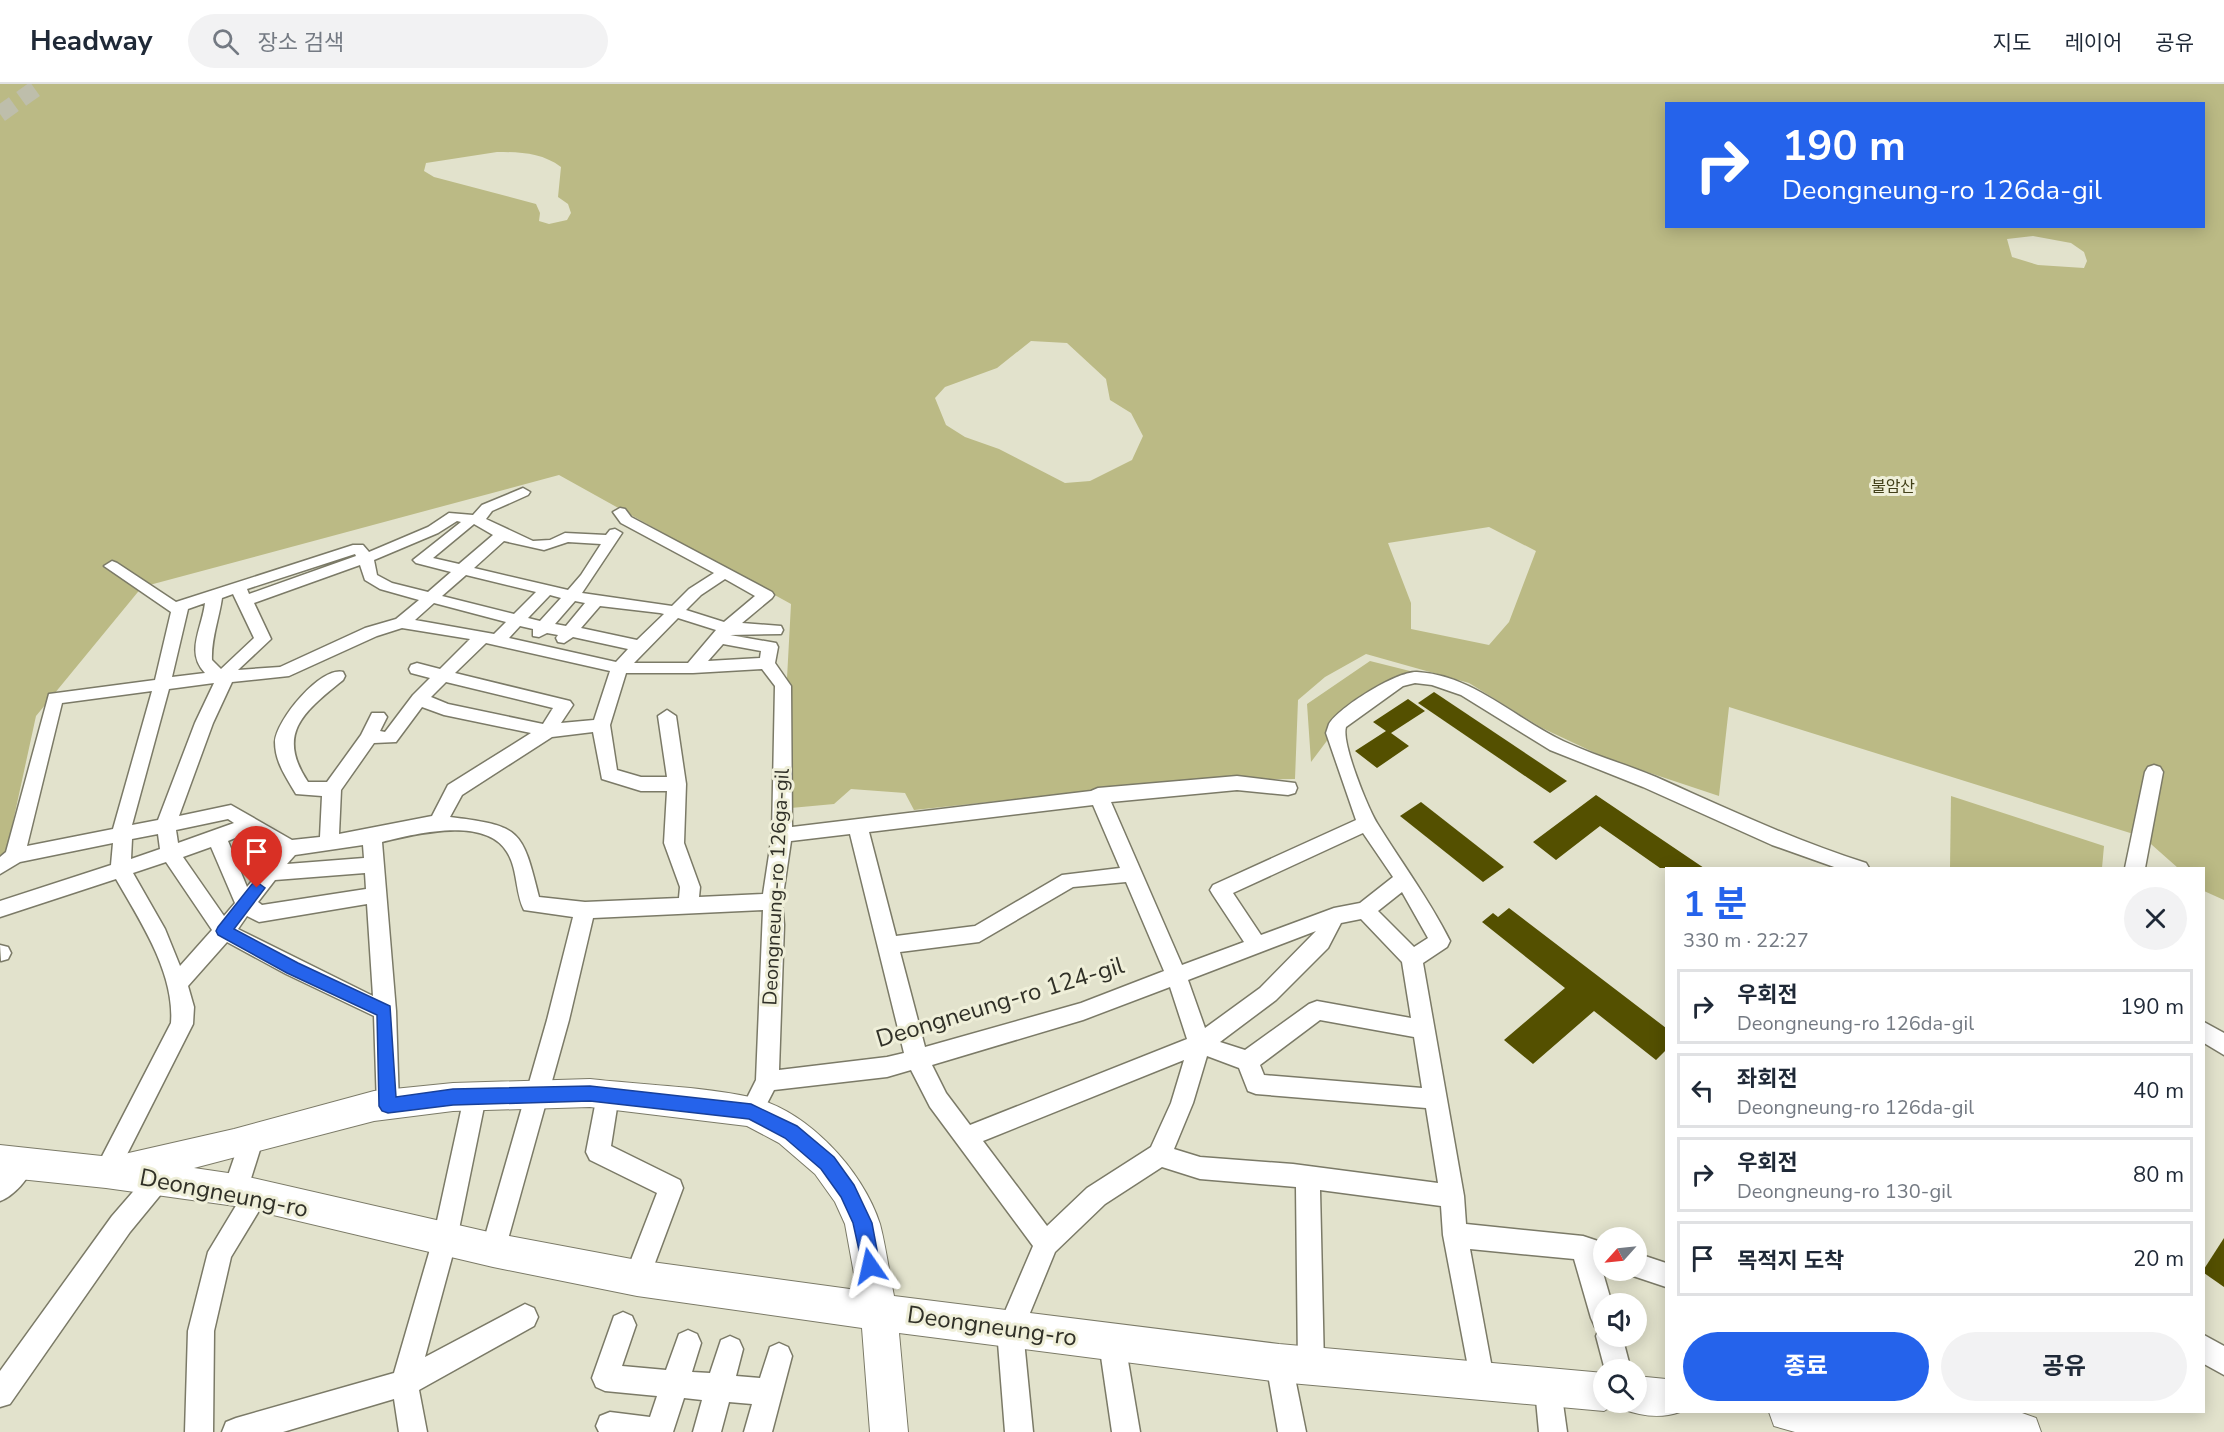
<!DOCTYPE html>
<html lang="ko">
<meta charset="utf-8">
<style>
body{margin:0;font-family:"Nunito Sans","Noto Sans KR",sans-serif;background:#f2f2f3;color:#1f2937;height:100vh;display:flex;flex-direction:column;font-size:22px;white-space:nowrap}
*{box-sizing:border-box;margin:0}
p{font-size:20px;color:#747a83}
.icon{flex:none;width:33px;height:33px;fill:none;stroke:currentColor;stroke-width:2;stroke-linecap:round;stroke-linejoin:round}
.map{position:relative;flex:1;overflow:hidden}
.drawer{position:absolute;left:1665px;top:783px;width:540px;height:546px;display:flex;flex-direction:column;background:#fff;border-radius:0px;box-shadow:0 3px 15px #0003}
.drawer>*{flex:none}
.top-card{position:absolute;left:1665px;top:18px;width:540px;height:126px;border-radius:0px;box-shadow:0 3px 15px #0003;background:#2563eb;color:#fff;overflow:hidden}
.needle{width:39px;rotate:243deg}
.controls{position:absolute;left:1593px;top:1143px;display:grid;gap:12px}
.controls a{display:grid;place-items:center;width:54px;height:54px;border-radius:50%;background:#fff;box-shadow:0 3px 15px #0003;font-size:30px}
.pin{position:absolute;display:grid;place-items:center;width:51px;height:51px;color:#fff;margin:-62px -26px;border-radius:50% 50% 50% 0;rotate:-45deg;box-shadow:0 0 6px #0007}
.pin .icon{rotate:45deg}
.me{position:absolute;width:66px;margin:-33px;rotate:349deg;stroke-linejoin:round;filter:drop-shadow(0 0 4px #0008)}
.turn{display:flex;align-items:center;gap:21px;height:126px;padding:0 18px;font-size:27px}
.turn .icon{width:78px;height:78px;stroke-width:2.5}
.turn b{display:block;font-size:42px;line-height:51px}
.round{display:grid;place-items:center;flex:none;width:63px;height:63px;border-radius:32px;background:#f2f2f3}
.headline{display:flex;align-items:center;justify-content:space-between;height:102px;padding:0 18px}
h1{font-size:36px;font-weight:700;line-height:45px;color:#2563eb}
.cta{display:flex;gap:12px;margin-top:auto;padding:12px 18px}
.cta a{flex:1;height:69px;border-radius:36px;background:#2563eb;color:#fff;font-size:24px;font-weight:700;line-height:69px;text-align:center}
.cta a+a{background:#f2f2f3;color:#1f2937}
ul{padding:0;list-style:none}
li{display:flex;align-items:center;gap:18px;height:75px;margin:0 12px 9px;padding:0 6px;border:3px solid #e0e1e3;border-radius:0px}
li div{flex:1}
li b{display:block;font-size:22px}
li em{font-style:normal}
header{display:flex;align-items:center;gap:36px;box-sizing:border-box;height:84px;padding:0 30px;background:#fff;border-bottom:2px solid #e0e1e3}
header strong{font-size:28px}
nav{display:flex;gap:33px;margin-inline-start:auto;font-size:21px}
.search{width:420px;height:54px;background:#f2f2f3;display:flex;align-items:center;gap:15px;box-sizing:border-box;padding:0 21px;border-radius:33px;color:#747a83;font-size:22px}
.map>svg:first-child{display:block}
</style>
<header>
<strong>Headway</strong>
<div class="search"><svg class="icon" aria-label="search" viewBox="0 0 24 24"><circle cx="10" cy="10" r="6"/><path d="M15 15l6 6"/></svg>장소 검색</div>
<nav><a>지도</a><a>레이어</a><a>공유</a></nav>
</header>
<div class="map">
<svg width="2224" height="1348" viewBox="0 0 2224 1348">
<rect width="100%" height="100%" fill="#e2e2cc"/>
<!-- green -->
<g fill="#bbba85" fill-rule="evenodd">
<path d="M0,0H2224V816L2204,807V784H2178L2143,753L1729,623L1719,712L1608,675L1542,644L1469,599L1366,570L1325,593L1298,616L1295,695L1197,696L914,726L905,709L851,705L834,720L780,725L791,520L559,391L142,503L36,632L6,770L0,774ZM1666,20H2204V142H1666ZM497,68C521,68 542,69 561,83L558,113L568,120L571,129L567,136L549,140L539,137L540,129L536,120L434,93L424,87L426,79ZM2033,152L2071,159L2084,168L2087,177L2084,184L2038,181L2012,173L2007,155ZM1031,257L1067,259L1106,295L1110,316L1131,329L1143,352L1132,376L1090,397L1065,399L999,365L965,353L946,341L935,314L945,303L997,284ZM1489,443L1536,467L1509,538L1489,561L1411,545V519L1388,459Z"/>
<polygon points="1370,577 1418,589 1338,642 1311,678 1307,620"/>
<polygon points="1951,712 2104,762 2102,784 1950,784"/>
</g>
<!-- building -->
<g fill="#545000">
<polygon points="1434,608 1567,697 1550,709 1418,619"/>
<polygon points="1408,615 1425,627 1391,649 1409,662 1377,684 1355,667 1386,647 1373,638"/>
<polygon points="1596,711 1704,784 1660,784 1600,742 1556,776 1533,758"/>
<polygon points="1421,718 1504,783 1483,798 1400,732"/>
<polygon points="1509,824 1666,944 1666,966 1656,976 1594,927 1533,980 1504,956 1565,904 1482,838 1493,829 1498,833"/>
<polygon points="2224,1154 2224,1203 2204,1189 2204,1185"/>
</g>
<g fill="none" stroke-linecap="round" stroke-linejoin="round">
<!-- motorway-tunnel -->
<polyline stroke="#bebeab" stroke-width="17" stroke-dasharray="17 9" stroke-linecap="butt" points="0,30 42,0"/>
<!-- minor casing -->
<g stroke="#7b7a67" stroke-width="3">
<g id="minor">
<path d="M523,404L530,408L528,411L492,427L486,435L533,457L550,456L565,449L606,451L610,446L615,445L622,449L582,509L672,522L689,505L714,489L621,439L613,428L620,424L625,425L631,433L772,508L774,511L772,514L742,539L781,542L783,546L781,550L730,551L776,559L778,563L775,579L791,602L792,743L1091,707L1098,704L1237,692L1295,699L1297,704L1295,709L1288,711L1237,706L1111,718L1182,881L1244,858L1213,811L1210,806L1213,801L1356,736L1326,649L1329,640C1339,623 1397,587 1417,588C1473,591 1514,634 1563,657C1593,671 1625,680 1656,693C1726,724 1793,756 1866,779L1869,784H1837L1772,761L1643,703L1550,666L1461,611L1432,601L1415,599L1403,602L1346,643C1341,659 1368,724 1377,739C1401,778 1429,815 1450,857L1447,863L1423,879L1464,1112L1466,1140L1583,1152L1604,1159V1183L1601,1182L1612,1220H1604V1252H1622L1631,1286H1605L1596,1252L1599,1245L1595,1243L1591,1234L1574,1175L1470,1165L1494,1295L1490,1304L1481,1308L1472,1304L1443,1151L1441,1122L1320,1106L1324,1282L1320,1291L1311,1295L1302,1291L1298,1282L1296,1103L1200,1095L1162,1083L1105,1120L1055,1168L1023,1246L1033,1348H1005L997,1246L1033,1162L930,1023L911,986L887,993L774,1006L759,1035L751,1038L743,1035L740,1028L756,996L763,826L593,834L569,936L505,1166L502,1175L493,1178L484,1175L481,1166L547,936L573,833L524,826C515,808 518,785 507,768C485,732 415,750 382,758L396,927L399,1022L396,1029L388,1032L380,1029L377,1022L374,932L286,890L227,858L188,902L194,923L193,940L114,1096L106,1099L98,1096L94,1088L98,1080L171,939C175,889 140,837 116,795L0,833V817L111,781L113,759L20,778L0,790V773L6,768L49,610L155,596L171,528L104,482L112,477L117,479L176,518L353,461H363L369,468L428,443L449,429L473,431L482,421ZM457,437L461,438L413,476L416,479L451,488L428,508L392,499L377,491L374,476L438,449ZM474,440L493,451L459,480L433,474ZM504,457L544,466L568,458L601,460L581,491L568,506L474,484ZM355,470L356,472L249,510L247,505ZM360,481L365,496L380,505L419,516L396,535L365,544L280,583L238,586L271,555L254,519ZM466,491L536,508L514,530L442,512ZM725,495L755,512L724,538L686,526L701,511ZM233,510L254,554L221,585L212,576C211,555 219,535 222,514ZM550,511L561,514L540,537L528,534ZM575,517L585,519L566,542L555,540ZM205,519C202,545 185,568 205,589L172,593L188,525ZM434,519L506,538L494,550L415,536ZM600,522L660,529L664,530L637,556L581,544ZM678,534L716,546L688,579H634ZM520,542L533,545V552L539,553L547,549L558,551L556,554L558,558L564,559L573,553L628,565L616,578L509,554ZM402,544L470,555L440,585L417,579L411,581L409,585L411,589L430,594L413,611L385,648L380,647L387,633L384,629H372L361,651L327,698H308C275,649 305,627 343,596L345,592L343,588C321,582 276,636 275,658C275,678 286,693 296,710L322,712L320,753L292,756L231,721L179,732L213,639L232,598L289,592L377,552ZM486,559L610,587L594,636L561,639L573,621L570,617L455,589ZM723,560L761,567L760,574L708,577ZM762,585L775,602L772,751L763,810L699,813L700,803L684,759L686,700L676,632L667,626L658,632L667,693H641L617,686L610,641L626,589H693ZM446,598L553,624L543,640L448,620L431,613ZM214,599L195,639L158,736L132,741L169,605ZM152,607L113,745L27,762L62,619ZM422,623L444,631L531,649L448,701L432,732L339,750L341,706L374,659L396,658ZM593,648L602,695L641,707H667L664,759L680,803L679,814L585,818L539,813C522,745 521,742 450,733L462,711L552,653ZM1093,721L1120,784L1062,791L975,842L896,852L869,748ZM228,735L234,739L178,759L176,746ZM249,748L277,766L247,803L228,757ZM1363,749L1393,793L1360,819L1334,824L1261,851L1233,809ZM158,750L160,765L131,775L132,755ZM850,750L904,969L887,973L779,986L784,841L782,818L791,757ZM363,761L364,774L287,780L295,771ZM211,763L235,819L224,832L183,773ZM166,778L212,846L180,882L165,845L133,789ZM365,789L366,805L262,821L258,818L275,796ZM1126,798L1164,887L1081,919L925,963L900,868L979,858L1073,803ZM1402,808L1428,854L1414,863L1378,827ZM367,820L373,912L238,845L247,832L259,838ZM1361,835L1402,878L1411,934L1317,917L1309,920L1245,966L1220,958L1276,916L1328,864L1341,839ZM1316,847L1260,904L1205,944L1188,896ZM1170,903L1187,955L970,1041L946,1009L932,981L1083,936ZM1320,936L1414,953L1422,1004L1264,991L1260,981ZM1207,972L1239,984L1248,1007L1256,1010L1426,1024L1438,1099L1293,1080L1200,1073L1174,1065L1193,1019ZM1184,976L1171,1019L1151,1063L1087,1104L1047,1142L983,1057Z"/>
<polygon points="2154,681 2160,683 2163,688 2145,784 2125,784 2145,688 2148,683"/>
<polygon points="0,861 8,863 11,869 8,875 1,877"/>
<polygon points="2204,938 2224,949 2224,971 2204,959"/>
<polygon points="608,1001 616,1004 619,1011 611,1062 680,1096 683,1104 646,1203 637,1207 628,1203 624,1194 657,1109 590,1076 586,1068 597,1011 600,1004"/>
<polygon points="475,1003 483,1006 486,1013 457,1155 425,1273 525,1220 534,1224 538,1233 534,1242 419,1306 427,1348 399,1348 394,1315 283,1348 222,1348 226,1338 236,1334 394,1289 433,1155 464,1013 467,1006"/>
<polygon points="252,1042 260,1045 264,1053 248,1104 256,1101 265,1104 268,1112 231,1173 214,1247 213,1348 185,1348 188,1247 208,1168 240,1115 235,1117 226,1114 223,1106 244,1045"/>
<path d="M23,1069L31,1072L35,1080C29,1094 14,1112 0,1117V1088L15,1072Z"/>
<polygon points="159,1084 167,1087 171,1095 167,1103 130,1148 10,1320 0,1323 0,1287 112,1132 151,1087"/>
<polygon points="1636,1169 1666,1179 1666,1203 1627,1190 1626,1186 1636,1186"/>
<polygon points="623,1228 632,1232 636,1241 622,1282 666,1286 679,1250 688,1246 697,1250 701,1259 692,1288 710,1289 721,1256 730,1252 739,1256 743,1265 736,1292 760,1294 770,1263 779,1259 788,1263 792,1272 772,1348 744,1348 752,1320 729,1318 721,1348 693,1348 702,1316 684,1314 673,1348 599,1348 596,1342 600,1332 610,1328 650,1333 657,1312 605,1307 596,1303 592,1294 614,1232"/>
<polygon points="1112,1246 1121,1250 1125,1259 1140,1348 1112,1348 1099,1259 1103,1250"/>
<polygon points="2204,1251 2224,1262 2224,1291 2204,1280"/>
<polygon points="1279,1266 1288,1270 1292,1279 1306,1348 1278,1348 1266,1279 1270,1270"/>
<polygon points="1548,1292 1558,1295 1561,1305 1567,1348 1539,1348 1535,1305 1538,1295"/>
</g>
</g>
<!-- secondary casing -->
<g stroke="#7b7a67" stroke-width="2">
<g id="secondary">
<path d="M590,995C643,1001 698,1002 750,1013C806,1025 863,1086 880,1140C886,1163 889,1188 894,1212L1279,1260L1604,1289V1318H1619L1604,1327L1279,1298L899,1249L908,1348H870L862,1244L637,1212L493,1183L235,1122L106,1104L0,1093V1061L111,1073L234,1045L374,1007L453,999ZM590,1023L747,1042L779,1059L815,1090L835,1118L845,1140L857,1206L637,1176L493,1149L235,1090L194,1084L374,1037L453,1027Z"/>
<path d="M1636,1292L1666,1295V1328H1680C1660,1335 1641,1332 1622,1325L1620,1318H1636Z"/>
<polygon points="1769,1328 2008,1328 2022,1329 2036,1334 2041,1348 1795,1348 1774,1342"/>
</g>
</g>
<!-- minor -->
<use href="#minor" fill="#fff" fill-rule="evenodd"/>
<!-- secondary -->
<use href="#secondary" fill="#fff" fill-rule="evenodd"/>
</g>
<!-- route -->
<polygon fill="#2563eb" stroke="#184099" stroke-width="1.5" points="257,798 265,804 234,845 298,879 390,922 396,1013 453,1005 590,1002 751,1020 797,1042 834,1073 854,1101 872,1139 880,1182 877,1189 870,1192 864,1189 853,1139 841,1113 821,1085 785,1054 749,1035 590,1017 453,1021 388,1029 382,1027 379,1022 377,931 287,889 218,851 216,847 218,843 252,800"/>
<g text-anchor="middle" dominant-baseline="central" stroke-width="6" stroke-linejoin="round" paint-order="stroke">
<!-- far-park labels -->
<g font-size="16" fill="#424019" stroke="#efefd9">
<text x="1893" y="403">불암산</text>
</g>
<!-- street labels -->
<g font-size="20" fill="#303027" stroke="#efefd9">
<text transform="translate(776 803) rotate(-87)">Deongneung-ro 126ga-gil</text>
</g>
<!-- near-street labels -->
<g font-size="24" fill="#303027" stroke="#efefd9">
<text transform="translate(1000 918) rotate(-17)">Deongneung-ro 124-gil</text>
<text transform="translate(224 1109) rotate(11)">Deongneung-ro</text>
<text transform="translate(992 1242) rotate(8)">Deongneung-ro</text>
</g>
</g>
</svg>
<div class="controls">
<a><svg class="needle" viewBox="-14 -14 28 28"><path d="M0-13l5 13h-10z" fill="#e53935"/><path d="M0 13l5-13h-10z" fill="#747a83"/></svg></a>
<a><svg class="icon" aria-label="sound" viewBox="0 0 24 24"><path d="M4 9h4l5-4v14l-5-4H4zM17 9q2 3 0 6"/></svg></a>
<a><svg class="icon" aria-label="search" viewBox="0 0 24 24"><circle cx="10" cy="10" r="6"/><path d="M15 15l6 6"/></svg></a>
</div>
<div class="pin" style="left:257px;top:804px;background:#d93025"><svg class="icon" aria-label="arrive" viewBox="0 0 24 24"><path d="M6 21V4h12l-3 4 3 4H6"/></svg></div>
<svg class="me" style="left:870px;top:1182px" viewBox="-20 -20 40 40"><path d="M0-17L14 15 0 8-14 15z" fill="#2563eb" stroke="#fff" stroke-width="4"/></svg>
<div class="top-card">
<div class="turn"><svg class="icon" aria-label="right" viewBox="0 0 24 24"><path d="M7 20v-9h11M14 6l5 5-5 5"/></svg><div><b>190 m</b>Deongneung-ro 126da-gil</div></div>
</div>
<section class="drawer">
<div class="headline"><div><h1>1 분</h1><p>330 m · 22:27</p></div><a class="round"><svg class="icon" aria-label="close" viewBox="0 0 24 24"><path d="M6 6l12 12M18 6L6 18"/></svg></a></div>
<ul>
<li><svg class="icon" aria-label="right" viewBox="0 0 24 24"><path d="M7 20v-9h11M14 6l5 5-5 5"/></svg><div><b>우회전</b><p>Deongneung-ro 126da-gil</p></div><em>190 m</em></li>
<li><svg class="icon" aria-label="left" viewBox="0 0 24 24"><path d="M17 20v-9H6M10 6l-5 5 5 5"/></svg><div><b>좌회전</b><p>Deongneung-ro 126da-gil</p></div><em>40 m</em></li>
<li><svg class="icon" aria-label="right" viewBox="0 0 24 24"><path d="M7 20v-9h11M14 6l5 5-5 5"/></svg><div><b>우회전</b><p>Deongneung-ro 130-gil</p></div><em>80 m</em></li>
<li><svg class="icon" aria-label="arrive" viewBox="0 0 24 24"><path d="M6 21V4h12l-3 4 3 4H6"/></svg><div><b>목적지 도착</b></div><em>20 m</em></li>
</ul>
<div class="cta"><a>종료</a><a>공유</a></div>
</section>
</div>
